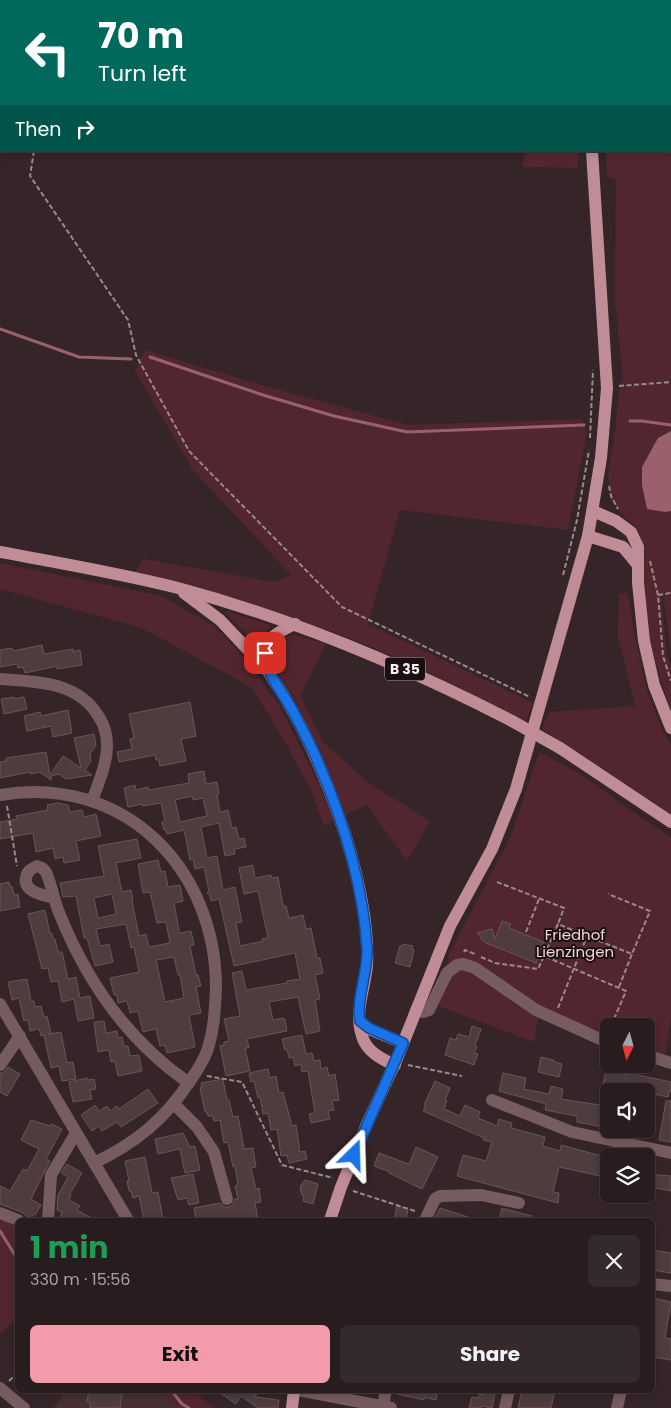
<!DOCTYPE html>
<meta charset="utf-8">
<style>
body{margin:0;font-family:Poppins,sans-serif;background:#34292b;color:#f1f3f6;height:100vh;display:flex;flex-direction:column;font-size:19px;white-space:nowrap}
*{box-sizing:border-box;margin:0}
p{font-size:16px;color:#a5a1a4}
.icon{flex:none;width:28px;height:28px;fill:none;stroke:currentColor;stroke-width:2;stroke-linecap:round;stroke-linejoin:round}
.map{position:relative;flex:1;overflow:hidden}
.side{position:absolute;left:15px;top:1218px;width:640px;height:175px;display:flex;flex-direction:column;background:#281c1e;border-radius:8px;box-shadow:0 2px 8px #0003,0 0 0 1px #443a3c}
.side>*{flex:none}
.guide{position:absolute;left:0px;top:0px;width:671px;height:152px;box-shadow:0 2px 8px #0003,0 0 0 1px #443a3c;background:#00695c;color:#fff;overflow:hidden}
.needle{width:32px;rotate:186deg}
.fabs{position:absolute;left:600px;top:1018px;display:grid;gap:10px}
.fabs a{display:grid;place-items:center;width:55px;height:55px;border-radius:8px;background:#281c1e;box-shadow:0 2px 8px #0003,0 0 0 1px #443a3c;font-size:25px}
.pin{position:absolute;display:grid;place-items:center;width:42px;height:42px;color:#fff;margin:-21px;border-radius:10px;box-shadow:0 2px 8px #0006}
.me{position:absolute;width:55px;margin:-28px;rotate:22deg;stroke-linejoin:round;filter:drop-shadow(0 0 4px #0008)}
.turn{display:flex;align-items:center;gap:18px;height:105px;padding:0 15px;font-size:22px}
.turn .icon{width:65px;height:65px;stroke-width:2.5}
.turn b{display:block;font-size:35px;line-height:42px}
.then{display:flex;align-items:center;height:48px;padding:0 15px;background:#0003;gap:10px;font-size:19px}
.round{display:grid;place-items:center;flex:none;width:52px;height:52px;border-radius:8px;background:#34292b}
.head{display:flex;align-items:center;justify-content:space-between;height:85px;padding:0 15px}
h1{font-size:30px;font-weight:700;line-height:38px;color:#1e9e55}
.button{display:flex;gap:10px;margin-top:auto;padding:10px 15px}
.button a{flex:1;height:58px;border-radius:8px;background:#f39aab;color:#111;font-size:20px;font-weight:700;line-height:58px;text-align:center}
.button a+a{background:#34292b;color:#f1f3f6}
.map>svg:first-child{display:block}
</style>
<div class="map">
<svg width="671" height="1408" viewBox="0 0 671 1408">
<rect width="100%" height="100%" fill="#362528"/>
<!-- built -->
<polygon fill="#472f33" points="66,1390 157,1390 178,1408 54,1408"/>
<!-- green -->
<g fill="#52262f">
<polygon points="608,0 671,0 671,650 663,596 661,597 667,656 671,668 671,712 650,643 643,590 645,556 640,536 636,526 626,519 612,502 608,475 615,433 620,383 622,382 623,378 615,299 616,180 607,177 606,151 670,151 670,1"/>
<polygon points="525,151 579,151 578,168 523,167"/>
<path d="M145,350L254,383L408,425L582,419L587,432L568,530L400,510L368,624L533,703L526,722C474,695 423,668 369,646C293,615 214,594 134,573L144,559L274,582L291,575L193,470L135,371Z"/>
<polygon points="0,563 162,596 214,626 245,658 280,707 319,785 334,821 324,826 312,792 280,733 251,687 142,628 0,589"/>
<polygon points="628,593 634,633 647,692 662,729 671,745 671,815 542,729 549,712 635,706 618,637 619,594"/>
<polygon points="226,611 269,625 270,627 256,643 225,613"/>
<path d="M295,635L326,644L300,695L324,743L370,784L430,821L407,861L367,805L346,815C335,789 323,764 311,738C305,724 300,709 293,696C286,684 275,672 273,659C270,643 282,636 295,635Z"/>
<polygon points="539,752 579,773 629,809 671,837 671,1018 665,1055 646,1047 646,1026 609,1026 609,1034 571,1021 540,1008 534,1042 436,1005 445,982 449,954 511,836"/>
<polygon points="0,1209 26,1220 18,1220 17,1318 0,1334"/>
<polygon points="157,1390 192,1390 213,1408 178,1408"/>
</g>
<!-- water -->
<polygon fill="#9a616c" points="671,431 671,511 665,512 647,509 642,485 642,467 658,438"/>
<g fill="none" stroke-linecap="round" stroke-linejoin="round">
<!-- stream -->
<g stroke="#9a616c" stroke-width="3">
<polyline points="0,329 79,357 131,359"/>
<polyline points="150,357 263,395 334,416 407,432 584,425"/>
<polyline points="630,421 642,421 671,425"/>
<polyline points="0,1231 18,1260"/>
<polyline points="171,1390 182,1404 189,1408"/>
</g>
</g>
<!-- building -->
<g fill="#4e3c3f" stroke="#685558" fill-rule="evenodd">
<polygon points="42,645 44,654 73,649 73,652 80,650 82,665 57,669 57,666 25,673 23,667 18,668 17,664 0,667 0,650 12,648 13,651"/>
<polygon points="14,697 14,699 24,697 27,709 4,714 1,699"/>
<polygon points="190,702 196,736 181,739 186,761 160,766 159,760 156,760 155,755 119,762 117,752 132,749 130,739 134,738 129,714"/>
<polygon points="68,710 72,733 53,737 51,726 27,731 24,716 40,712 41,716"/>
<polygon points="94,734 96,745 90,754 91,761 85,770 92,775 66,779 59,774 51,776 51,780 40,772 30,774 30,772 0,778 0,762 6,761 6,758 46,752 50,775 63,756 81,768 74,738"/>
<path d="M204,771L206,784L217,782L219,794L217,795L220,812L228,810L232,828L236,827L239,839L244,838L246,847L234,849L235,854L225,856L219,823L201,827L207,858L217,856L223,890L235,887L242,922L236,923L240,946L263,941L262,939L268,938L258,891L244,894L239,868L253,865L255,878L271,875L272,878L278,877L283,906H286L289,918L303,915L306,929L311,928L317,958H320L323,973L315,975L320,999L315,1000L320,1031L306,1034L298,997L269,1002L273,1020L283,1018V1019H285L287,1031L247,1039L249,1048H245L250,1071L226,1076L220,1046L224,1045V1042L229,1041L224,1019L240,1016L232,973L242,971L246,990L287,983V981L300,979L295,953L234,966L219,899L211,901L210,895L207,893L209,891L204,867L195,869L193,859L190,860L184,830L167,834L166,830H164L162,822L165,821L161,803L142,806V804L128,807L124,788L135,785L136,790L148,787L149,790L189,783L188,774ZM192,796L193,800L203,798L207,816L180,822L175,800Z"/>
<polygon points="58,803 68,805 70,812 82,810 84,817 96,814 101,836 76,841 80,860 64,863 63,857 55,859 53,848 36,852 33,833 0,839 0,822 17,819 16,816 48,810 47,805"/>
<path d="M137,839L141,858L116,863L122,892L131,890L133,900L132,901L139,936L146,934L149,947L170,943L166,922L157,923L150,892L143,893L138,864L158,860L161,872L165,871L168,887L180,885L183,901L174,903L179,931L180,933L191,931L194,945L190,946L196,975H198L201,986L196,987L201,1013L189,1015L195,1047L167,1053L165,1045L160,1046L156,1029L143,1032L138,1011L130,1013L127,1001L118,1003L117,995H114L110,978L139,972L134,947L131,948L126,924L96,929L100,946L109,944L113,962L95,966L87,938H84L76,896L63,897L60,883L104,876L98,846ZM112,894L116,914L98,918L94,898ZM174,957L178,975H180L184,998L165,1002L156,960Z"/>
<polygon points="9,882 10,887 12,886 14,895 18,894 20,907 0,911 0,884"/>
<polygon points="45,910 50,934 52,933 53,939 55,939 58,952 62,952 68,979 76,977 80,998 90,996 94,1018 78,1021 74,999 62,1002 58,981 51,982 48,968 42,969 28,914"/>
<polygon points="502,921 511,924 509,928 544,942 536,963 484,942 477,933 492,929 495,939"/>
<polygon points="403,944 413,946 412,949 414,950 410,967 395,963 400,946 402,946"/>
<polygon points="27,979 31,1001 34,1001 35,1007 41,1006 44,1017 47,1016 51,1034 48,1034 61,1032 67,1063 73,1062 76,1079 62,1081 59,1066 51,1068 44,1035 41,1036 39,1029 30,1031 28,1020 24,1021 19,998 12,1000 8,982"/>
<polygon points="104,1021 106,1033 117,1031 118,1038 122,1037 124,1046 128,1046 130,1056 139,1055 142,1071 118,1076 115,1061 111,1062 109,1050 98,1052 94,1022"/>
<polygon points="472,1026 481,1029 475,1046 477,1047 474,1053 478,1054 474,1065 445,1055 450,1038 456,1040 458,1034 469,1037"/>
<polygon points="302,1035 306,1054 312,1053 314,1061 320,1060 321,1069 327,1067 329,1076 335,1074 339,1100 332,1101 334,1110 328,1111 330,1119 311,1123 309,1114 315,1113 308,1071 302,1072 301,1064 295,1066 293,1057 289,1058 287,1049 285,1050 282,1039"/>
<polygon points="541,1057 554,1060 554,1062 562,1064 559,1077 538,1072"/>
<polygon points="8,1067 20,1074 7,1096 0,1092 0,1073 4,1072"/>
<polygon points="268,1069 270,1078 276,1076 279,1093 283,1092 292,1126 296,1125 300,1152 305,1151 307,1159 289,1163 287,1155 281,1156 277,1129 271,1130 268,1113 263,1114 260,1097 258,1098 254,1081 251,1082 249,1073"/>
<polygon points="606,1070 628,1075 629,1071 638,1073 638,1075 671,1082 671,1092 669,1091 668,1097 603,1084"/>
<polygon points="503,1073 526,1078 524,1089 549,1094 551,1086 563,1089 561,1099 606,1106 604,1117 609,1118 609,1128 577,1122 577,1116 545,1110 546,1104 499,1091"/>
<polygon points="87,1078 88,1080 94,1079 96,1089 90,1090 92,1099 73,1102 69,1082"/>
<polygon points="223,1079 227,1100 229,1100 233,1117 238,1116 244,1149 253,1148 256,1167 251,1168 256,1189 259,1188 261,1202 255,1203 258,1220 196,1220 194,1208 220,1203 225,1207 229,1207 233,1204 235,1199 238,1199 235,1186 238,1185 235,1166 233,1167 228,1142 224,1143 220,1120 214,1121 213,1116 208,1116 207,1112 205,1112 200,1088 202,1088 201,1083"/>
<polygon points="435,1081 450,1088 445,1100 447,1101 444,1109 460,1116 465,1105 480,1112 478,1118 497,1126 499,1119 512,1123 511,1128 545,1137 543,1146 560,1151 561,1145 609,1158 609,1178 559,1167 553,1192 559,1193 558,1203 457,1176 463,1155 486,1161 492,1142 483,1140 484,1138 423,1111 426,1105 424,1105"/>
<polygon points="148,1089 158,1103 121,1127 117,1122 102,1131 99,1126 92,1131 81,1115 95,1105 99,1111 107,1106 110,1111 117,1106 119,1109"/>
<polygon points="666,1101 671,1101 671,1142 659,1140"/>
<polygon points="31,1120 50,1126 52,1124 62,1129 46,1159 50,1161 31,1199 41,1205 36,1214 33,1215 31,1219 21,1212 0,1204 0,1186 10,1191 23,1169 27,1171 39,1149 21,1140"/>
<polygon points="183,1133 190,1147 195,1146 200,1170 185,1173 180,1149 158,1154 155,1139"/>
<polygon points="416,1147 438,1157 422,1189 389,1173 390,1172 374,1166 379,1153 409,1164"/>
<polygon points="145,1157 152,1193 158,1192 163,1220 144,1220 139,1196 133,1198 131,1191 129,1191 127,1181 129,1181 125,1161"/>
<polygon points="67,1164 82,1173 70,1194 71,1195 69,1200 80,1206 77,1210 95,1220 66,1220 60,1217 62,1212 57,1210 58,1195 68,1177 61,1173"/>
<polygon points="193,1174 199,1203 189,1205 187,1198 178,1200 171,1178"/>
<polygon points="648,1174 671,1176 671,1191 646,1186"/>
<polygon points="305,1180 318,1184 313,1204 303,1201 304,1195 302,1195 300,1189 301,1185"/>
<polygon points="397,1206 408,1209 406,1220 394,1220"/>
<polygon points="440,1208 471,1218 471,1220 434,1220"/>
<polygon points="502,1208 532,1216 531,1220 499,1220"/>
<polygon points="652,1250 671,1253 671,1273 652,1270"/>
<polygon points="653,1298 671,1302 665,1338 671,1339 671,1360 652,1357"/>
<polygon points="89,1390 110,1390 109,1392 122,1394 120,1408 90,1408 90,1402 87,1402"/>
<polygon points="216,1390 259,1390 255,1397 279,1400 278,1408 258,1408 241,1396 236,1404"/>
<polygon points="398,1390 438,1390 436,1400 424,1397 424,1400 397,1394"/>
<polygon points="522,1390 555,1390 551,1408 518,1408"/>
<polygon points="484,1392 495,1394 492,1408 482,1406 481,1408 469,1408 472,1397 478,1398 479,1394 484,1395"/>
</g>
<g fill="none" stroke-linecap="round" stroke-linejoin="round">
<!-- path -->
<g stroke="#988a8c" stroke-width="2" stroke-dasharray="5 2.5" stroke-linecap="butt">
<polyline points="55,1 55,0"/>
<polyline points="34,151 30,176 128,320 136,355 189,451 342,607 530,697"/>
<polyline points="619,386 671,382"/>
<polyline points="590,438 593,370"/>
<polyline points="609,486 611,496 618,509"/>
<polyline points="650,561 658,595 663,656 671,681"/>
<polyline points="563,575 577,520 589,450"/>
<polyline points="658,595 671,593"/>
<polyline points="7,806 17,866"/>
<polyline points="497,882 564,908 558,924"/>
<polyline points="526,932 539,899"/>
<polyline points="464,952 465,950 475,954"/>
<polyline points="544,956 558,924 587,936"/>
<polyline points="481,957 495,963 538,969 544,956 626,991 611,1026"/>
<polyline points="619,987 632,954"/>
<polyline points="558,1008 587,936 632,954 650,911 608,894"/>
<polyline points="408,1065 462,1076"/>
<polyline points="207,1076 242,1082 282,1165 333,1178"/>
<polyline points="353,1191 415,1211"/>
<polyline points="9,1381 18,1372"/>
</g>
<!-- minor -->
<g stroke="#765c60" stroke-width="12">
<path d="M0,679C37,682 78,681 99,717C105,726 107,735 107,746C107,764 98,784 92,801"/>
<path d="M0,795C123,774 216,867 216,988C215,1009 214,1031 207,1051C203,1062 197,1071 190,1081C165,1119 136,1143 94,1163"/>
<path d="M54,898C44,895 23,892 26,878C27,871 31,869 37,866L42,868L46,872C52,886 54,901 60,915C88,984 128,1041 189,1083"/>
<polyline points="0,1004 128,1220"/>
<polyline points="416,1010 423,1012 429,1010 447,973 457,965 463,964 475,968 536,1010 609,1043"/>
<polyline points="646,1055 671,1063"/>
<polyline points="0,1065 20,1036"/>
<polyline points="492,1100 572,1132 671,1153"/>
<polyline points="174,1104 197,1127 214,1152 227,1199"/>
<polyline points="0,1213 18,1220"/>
<polyline points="48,1220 51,1175 76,1133"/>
<polyline points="425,1220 435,1199 440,1196 481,1195 519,1203"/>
<polyline points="652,1284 671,1286"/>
<polyline points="0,1388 24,1408"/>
<polyline points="298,1390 391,1408"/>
<polyline points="383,1406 386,1390"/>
<polyline points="505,1408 509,1390"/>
<polyline points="617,1408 621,1390"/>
</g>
<!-- major -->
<g stroke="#c08d96" stroke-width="12">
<polyline points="595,1 595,0"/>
<polyline points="593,511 616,521 631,532 638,547 638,583 644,641 654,685 671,728"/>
<polyline points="588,536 623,547 637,564"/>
<path d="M0,552C60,563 119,573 178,588C294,619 405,666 512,721"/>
<polyline points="184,593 220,620 268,671"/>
<path d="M295,624C280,631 266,637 265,655C264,670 277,684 284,696C310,739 329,786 345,834C357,873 369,924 367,965C365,989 354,1011 362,1036C366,1051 381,1059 395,1065"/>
<polyline points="560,748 671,822"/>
<polyline points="360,1021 369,1029 403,1043"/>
<polyline points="330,1220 341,1187 367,1124 396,1061 450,926 492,849 516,789 588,536 601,458 607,388 592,151"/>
<polyline points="292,1408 294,1390"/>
</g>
<!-- major-bridge -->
<polyline stroke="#c08d96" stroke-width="12" points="512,721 560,748"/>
</g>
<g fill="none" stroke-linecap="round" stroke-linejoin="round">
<!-- route casing -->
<g stroke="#114b97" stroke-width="12">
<path id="route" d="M265,653C266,674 283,693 293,711C300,725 308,740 315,755C342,816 363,883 367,949C368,974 356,997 360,1021L369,1028L403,1043L354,1155"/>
</g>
<!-- route -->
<use href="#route" stroke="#1a73e8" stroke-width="9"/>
</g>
<g text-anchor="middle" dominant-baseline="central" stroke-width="4" stroke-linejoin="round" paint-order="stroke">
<!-- shield labels -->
<rect fill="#181012" stroke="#b7acae" stroke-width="1" x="385" y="657.5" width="40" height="23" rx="4"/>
<g font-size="14" font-weight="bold" fill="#fbeff1">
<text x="405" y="669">B 35</text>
</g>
<!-- park labels -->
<g font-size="15" fill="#f7d2d8" stroke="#181012">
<text x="575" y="934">Friedhof<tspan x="575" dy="17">Lienzingen</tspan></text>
</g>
</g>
</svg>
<div class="fabs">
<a><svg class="needle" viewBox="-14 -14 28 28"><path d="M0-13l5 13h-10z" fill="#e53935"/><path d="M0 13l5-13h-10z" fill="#a5a1a4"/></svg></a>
<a><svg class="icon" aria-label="sound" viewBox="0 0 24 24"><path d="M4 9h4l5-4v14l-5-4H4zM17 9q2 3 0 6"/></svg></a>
<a><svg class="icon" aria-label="layers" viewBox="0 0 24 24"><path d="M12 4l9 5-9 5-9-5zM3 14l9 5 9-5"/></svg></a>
</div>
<div class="pin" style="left:265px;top:653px;background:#d93025"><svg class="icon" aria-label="arrive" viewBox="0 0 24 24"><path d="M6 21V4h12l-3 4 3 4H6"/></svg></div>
<svg class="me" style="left:354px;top:1155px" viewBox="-20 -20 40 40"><path d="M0-17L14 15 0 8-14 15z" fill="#1a73e8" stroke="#fff" stroke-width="4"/></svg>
<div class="guide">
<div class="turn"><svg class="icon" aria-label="left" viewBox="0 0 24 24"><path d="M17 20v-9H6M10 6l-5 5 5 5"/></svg><div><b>70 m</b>Turn left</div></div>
<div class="then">Then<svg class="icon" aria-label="right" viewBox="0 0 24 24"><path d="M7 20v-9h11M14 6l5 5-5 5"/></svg></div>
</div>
<section class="side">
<div class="head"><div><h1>1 min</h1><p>330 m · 15:56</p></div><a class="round"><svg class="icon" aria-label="close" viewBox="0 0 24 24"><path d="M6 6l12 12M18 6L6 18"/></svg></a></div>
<div class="button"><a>Exit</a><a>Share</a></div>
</section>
</div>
